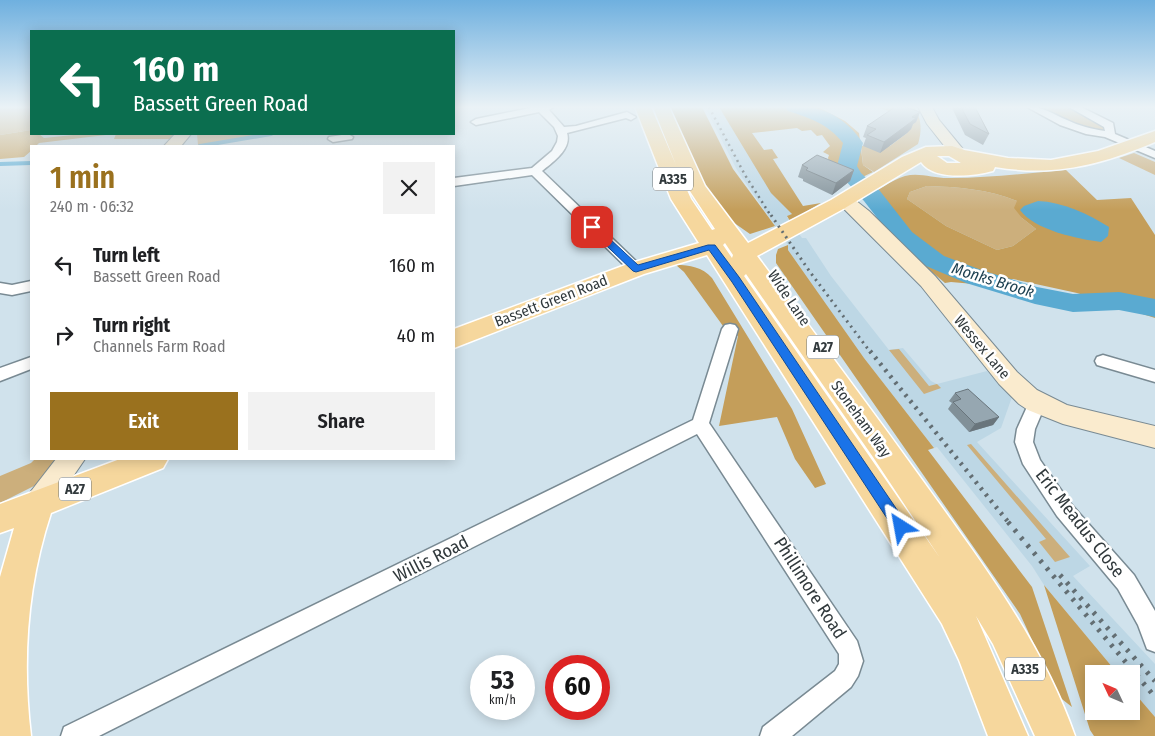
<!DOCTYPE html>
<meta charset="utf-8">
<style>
body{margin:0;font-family:"Fira Sans Condensed",sans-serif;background:#f2f2f2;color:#202124;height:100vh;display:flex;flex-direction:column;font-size:19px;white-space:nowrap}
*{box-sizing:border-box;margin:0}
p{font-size:16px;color:#757577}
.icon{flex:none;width:28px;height:28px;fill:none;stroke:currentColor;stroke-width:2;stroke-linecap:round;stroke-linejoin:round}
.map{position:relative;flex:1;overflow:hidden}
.drawer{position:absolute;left:30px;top:145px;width:425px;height:315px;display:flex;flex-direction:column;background:#fff;border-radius:0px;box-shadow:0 2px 12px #0003}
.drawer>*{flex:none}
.hud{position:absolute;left:30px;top:30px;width:425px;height:105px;border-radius:0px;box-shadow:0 2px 12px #0003;background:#0b6e4f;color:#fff;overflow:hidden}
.needle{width:32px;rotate:314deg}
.tools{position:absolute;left:1085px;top:665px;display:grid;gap:10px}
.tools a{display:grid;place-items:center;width:55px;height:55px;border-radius:0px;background:#fff;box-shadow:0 2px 12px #0003;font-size:25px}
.speed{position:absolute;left:470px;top:655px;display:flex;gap:10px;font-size:25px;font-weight:700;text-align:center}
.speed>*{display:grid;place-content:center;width:65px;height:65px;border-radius:50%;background:#fff;box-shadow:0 2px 12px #0003;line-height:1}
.speed small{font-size:12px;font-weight:400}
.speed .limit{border:8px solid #d22;background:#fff;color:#111}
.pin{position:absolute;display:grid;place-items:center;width:42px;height:42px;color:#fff;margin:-21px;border-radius:10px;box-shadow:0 2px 8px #0006}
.me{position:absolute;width:55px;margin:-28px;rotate:326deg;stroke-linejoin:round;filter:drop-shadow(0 0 4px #0008)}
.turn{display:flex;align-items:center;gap:18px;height:105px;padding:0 20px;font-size:22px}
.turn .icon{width:65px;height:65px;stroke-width:2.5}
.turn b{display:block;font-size:35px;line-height:42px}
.round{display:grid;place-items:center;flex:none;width:52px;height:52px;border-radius:0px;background:#f2f2f2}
.summary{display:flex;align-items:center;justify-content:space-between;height:85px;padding:0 20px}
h1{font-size:30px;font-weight:600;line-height:38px;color:#9a711e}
.button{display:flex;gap:10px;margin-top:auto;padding:10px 20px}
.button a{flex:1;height:58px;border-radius:0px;background:#9a711e;color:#fff;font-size:20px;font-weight:600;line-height:58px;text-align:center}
.button a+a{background:#f2f2f2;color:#202124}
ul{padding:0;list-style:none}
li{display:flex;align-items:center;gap:15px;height:70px;padding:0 20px}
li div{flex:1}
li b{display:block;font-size:19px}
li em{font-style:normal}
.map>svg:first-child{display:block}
</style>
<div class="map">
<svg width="1155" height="736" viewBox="0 0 1155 736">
<rect width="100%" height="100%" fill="#d0e2ec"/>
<!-- built -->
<polygon fill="#bdd7e5" points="705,107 724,107 792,214 787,217 802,238 806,238 831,276 889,350 903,348 931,381 937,384 987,371 1012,397 1001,428 977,442 1090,566 1073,576 1155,664 1155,717 1131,689 1131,674 1118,674 1044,585 1032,566 937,447 934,448 864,358 788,250 788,245 737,170"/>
<!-- green -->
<g fill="#ccaf7c">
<polygon points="0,107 31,107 31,130 0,135"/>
<path d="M876,107H914C922,119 922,131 918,144L874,172L863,165L861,146H890L907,133L889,111Z"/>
<path d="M1036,107H1070L1103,123L1106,129C1087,136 1053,116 1036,107Z"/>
<polygon points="197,134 270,134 198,145"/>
<polygon points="1134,153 1155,162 1155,175 1119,158"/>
<path d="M927,186C958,187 988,189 1017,201L1022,218L1036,229L1013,246L997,250L946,226L907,199L910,192Z"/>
<polygon points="899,349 929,386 937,384 941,388 924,394 889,350"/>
<polygon points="971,444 1070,557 1055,562 1039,542 1046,539 967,445"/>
<polygon points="35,459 60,459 36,485 0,503 0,476 31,463"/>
</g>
<!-- forest -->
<g fill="#c49e5a" fill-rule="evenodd">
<polygon points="669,107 702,107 733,169 775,226 750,234 730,220 705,186 692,164"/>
<polygon points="719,107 818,107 845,121 859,133 863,165 873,172 854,181 832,171 828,158 829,155 823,152 830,146 822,135 817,136 811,130 802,131 797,128 752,133 764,150 772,149 778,158 773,159 803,206 821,203 790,221 787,216 792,214 771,193"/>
<polygon points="31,130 31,134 39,134 44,138 83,134 114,134 39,143 36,146 31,146 31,151 24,157 0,159 0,135"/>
<polygon points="116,134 175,134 172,139 114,139"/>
<path d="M1066,170L1097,200L1131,198L1155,235V318L1077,293L1013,279L985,285L951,282L945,283L919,261L864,199C877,191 890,181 905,176C920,172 935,179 951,178C989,178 1028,173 1066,170ZM927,186C958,187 988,189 1017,201L1014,208L1022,218L1036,229L1013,246L997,250L946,226L907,199L910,192Z"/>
<polygon points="788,245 788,250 864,358 934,448 928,450 1032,587 1072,707 1058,696 1020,614 776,263 776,255 778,249"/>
<path d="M676,265C690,265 702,267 712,278L792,409L826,484L815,488L795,459L777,417L719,426L738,336L723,326L684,272Z"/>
<polygon points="1044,585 1118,674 1094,674 1094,711 1131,711 1131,689 1155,717 1155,736 1094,736 1090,730"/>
</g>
<!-- water -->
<path fill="#5aaad1" d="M1038,201C1063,202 1088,214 1109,227L1108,236L1101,242C1078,239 1034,230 1020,210L1024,206Z"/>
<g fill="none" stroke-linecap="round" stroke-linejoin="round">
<!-- stream -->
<g stroke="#5aaad1" stroke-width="4">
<polyline points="200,146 271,134"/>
<polyline points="0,164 31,163"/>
</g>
<!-- river -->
<path fill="#5aaad1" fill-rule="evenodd" d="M785,107C819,104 843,114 863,143L857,166L861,173L880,191L912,232L944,256L984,271L1037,287L1073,294L1119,292L1155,299V317L1119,310L1073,312L1035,304L966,283L926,266L896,242L864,201L845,180L837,166L843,143C828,124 810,118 788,111Z"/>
<!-- street casing -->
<g stroke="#798a93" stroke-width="3">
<g id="street">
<path d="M535,107H553L549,110L564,127L576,126L627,112L636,117L631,120L626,118L567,133C572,149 553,162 542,171L641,266L643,269L641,272H631L532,175L454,186V178L532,168L552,151L557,142L558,136L554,127L539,112L476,125L471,122L476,119Z"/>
<path d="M1027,107C1043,106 1053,114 1067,120C1079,126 1092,129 1105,131L1104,127L1069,107H1081L1113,123L1115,134L1155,151V158L1105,137L1086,134L1060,125Z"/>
<polygon points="348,134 353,137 352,139 333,142 328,139 329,137"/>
<polygon points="31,281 31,291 12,295 0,293 0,283 12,285"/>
<polygon points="730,324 735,325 738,329 709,423 857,641 863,661 858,676 851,687 792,736 760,736 763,727 835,671 839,664 839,654 697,434 99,736 61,736 64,727 693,420 722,329 725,325"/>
<polygon points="1103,355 1155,370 1155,382 1097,365 1095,361 1097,357"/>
<polygon points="31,357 31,369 0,381 0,368"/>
<polygon points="1037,396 1043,398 1046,403 1035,429 1033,442 1040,460 1071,504 1134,575 1155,611 1155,652 1147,649 1138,625 1118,589 1057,516 1023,464 1015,442 1017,429 1031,398"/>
</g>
</g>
<!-- secondary casing -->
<g stroke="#798a93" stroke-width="2">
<g id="secondary">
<polygon points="918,107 932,107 939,120 967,154 965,157 953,157 927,124"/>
<polygon points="175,134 191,134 181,146 164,146"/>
<polygon points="844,195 850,196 869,211 935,276 1017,372 1037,390 1067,405 1155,426 1155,448 1063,424 1028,410 1019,404 999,384 921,286 835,200 838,196"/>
<polygon points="56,459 85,459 48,513 38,517 28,513 24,504 28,495"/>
</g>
</g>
<!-- primary casing -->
<g stroke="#fff" stroke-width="3">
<g id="primary">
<path d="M635,107H651L676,165L653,107H669L705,186L748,243L831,200L902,157L926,147L952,146L964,150L1008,158L1051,160L1098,151L1155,131V142C1101,165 1054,177 995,167L993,171C974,176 934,181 921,162L845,208L757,256C816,335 875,414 933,495C987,570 1044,647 1075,736H1035L993,644L976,616L1028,736H988L959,660L942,624L707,255L644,274L454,348V329L628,264L699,243L671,199ZM937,156H949L961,163H947ZM682,179L715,229L712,230L691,199ZM725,243L733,255L732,258L723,245ZM746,274L875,460L940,558L744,276Z"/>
<path d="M120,459H168L163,468L51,513C27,586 22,660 31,736H0V577L14,528L0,533V504Z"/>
</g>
</g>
<!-- street -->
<use href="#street" fill="#fff" fill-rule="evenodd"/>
<!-- secondary -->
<use href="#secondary" fill="#faebce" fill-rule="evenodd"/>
<!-- primary -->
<use href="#primary" fill="#f6d79d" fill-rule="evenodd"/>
<!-- rail-far3 -->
<polyline stroke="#636e73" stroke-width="2.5" stroke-dasharray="2 4" stroke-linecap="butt" points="709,107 745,175 771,216"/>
<!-- rail-far2 -->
<polyline stroke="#636e73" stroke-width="3" stroke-dasharray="2 4.5" stroke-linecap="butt" points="771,215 810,272 871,353"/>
<!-- rail-far1 -->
<polyline stroke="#636e73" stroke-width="4.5" stroke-dasharray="2.5 5.5" stroke-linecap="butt" points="870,351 1009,523"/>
<!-- rail -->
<g stroke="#636e73" stroke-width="5" stroke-dasharray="3 7" stroke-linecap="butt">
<polyline points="1008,522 1155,697"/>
<polyline points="1060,575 1155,681"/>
</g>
</g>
<!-- wall -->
<g fill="#819098">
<polygon points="952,107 975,107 989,134 983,145 965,135 952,108"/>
<polygon points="920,112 916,122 913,124 911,129 907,133 880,153 863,146 866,138 863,137 867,126"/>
<polygon points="802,165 854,170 850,181 832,195 803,181 803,179 798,177"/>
<polygon points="955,393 999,417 993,425 969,432 948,409 952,403 949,401"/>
</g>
<!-- shaded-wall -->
<g fill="#69757c">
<polygon points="920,112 916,122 913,124 911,129 907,133 880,153 884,142"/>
<polygon points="854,170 850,181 832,195 836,183"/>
<polygon points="999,417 993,425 969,432 975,424"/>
</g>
<!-- building -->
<g fill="#96a7b1" stroke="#69757c">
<polygon points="895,107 906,107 920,112 912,117 916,118 911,122 884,142 867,135 876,129 867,126"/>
<polygon points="961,107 975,107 989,134 970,124"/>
<polygon points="817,155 854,170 836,183 806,170 808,168 802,165"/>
<polygon points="968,389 999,417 975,424 953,402 961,399 955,393"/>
</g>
<!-- sky -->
<linearGradient id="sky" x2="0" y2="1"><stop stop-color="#6fb0df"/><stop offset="0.51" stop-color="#eaf2f6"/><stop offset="1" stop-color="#eaf2f6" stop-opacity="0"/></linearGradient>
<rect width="1155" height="210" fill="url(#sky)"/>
<!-- route -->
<polygon fill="#1a73e8" stroke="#114b97" points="592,224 595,225 638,265 708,245 715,245 739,277 906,523 908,527 906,532 901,534 896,532 732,282 709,250 636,272 633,271 589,229 589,225"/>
<g text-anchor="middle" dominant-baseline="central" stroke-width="5" stroke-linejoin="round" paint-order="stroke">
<!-- shield labels -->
<g fill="#fff" stroke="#6f7476" stroke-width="1">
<rect x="653" y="167.5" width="40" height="23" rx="4"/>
<rect x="807" y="335.5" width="32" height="23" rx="4"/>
<rect x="59" y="477.5" width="32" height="23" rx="4"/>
<rect x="1005" y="657.5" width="40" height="23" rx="4"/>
</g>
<g font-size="14" font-weight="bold" fill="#31393c">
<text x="673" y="179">A335</text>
<text x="823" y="347">A27</text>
<text x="75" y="489">A27</text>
<text x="1025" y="669">A335</text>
</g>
<!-- street labels -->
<g font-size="15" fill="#31393c" stroke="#fff">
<text transform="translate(789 298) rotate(56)">Wide Lane</text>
<text transform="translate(551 301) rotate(-21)">Bassett Green Road</text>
<text transform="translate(982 347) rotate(50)">Wessex Lane</text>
<text transform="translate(861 419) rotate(54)">Stoneham Way</text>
</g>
<!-- water labels -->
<g font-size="16" font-style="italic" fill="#1b3f50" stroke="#fff">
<text transform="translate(993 280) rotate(17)">Monks Brook</text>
</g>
<!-- near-street labels -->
<g font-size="18" fill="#31393c" stroke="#fff">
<text transform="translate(1080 523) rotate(52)">Eric Meadus Close</text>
<text transform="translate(431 559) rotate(-27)">Willis Road</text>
<text transform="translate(810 588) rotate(57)">Phillimore Road</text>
</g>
</g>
</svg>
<div class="tools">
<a><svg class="needle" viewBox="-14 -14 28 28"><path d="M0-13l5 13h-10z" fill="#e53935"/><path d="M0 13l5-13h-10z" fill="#757577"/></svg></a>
</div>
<div class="speed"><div>53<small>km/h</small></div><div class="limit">60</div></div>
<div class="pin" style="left:592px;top:227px;background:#d93025"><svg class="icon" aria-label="arrive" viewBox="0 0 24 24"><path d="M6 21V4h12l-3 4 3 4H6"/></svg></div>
<svg class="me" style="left:901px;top:527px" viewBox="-20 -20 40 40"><path d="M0-17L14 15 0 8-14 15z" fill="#1a73e8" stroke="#fff" stroke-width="4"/></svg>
<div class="hud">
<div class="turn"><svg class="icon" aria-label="left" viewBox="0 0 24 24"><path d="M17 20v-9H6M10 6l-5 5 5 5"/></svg><div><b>160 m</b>Bassett Green Road</div></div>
</div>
<section class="drawer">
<div class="summary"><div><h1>1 min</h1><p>240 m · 06:32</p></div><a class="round"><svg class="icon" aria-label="close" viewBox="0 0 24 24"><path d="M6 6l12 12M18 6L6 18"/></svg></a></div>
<ul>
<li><svg class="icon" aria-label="left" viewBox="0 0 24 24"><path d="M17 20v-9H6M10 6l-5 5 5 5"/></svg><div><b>Turn left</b><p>Bassett Green Road</p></div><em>160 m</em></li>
<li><svg class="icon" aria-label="right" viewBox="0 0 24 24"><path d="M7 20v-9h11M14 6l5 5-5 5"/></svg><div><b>Turn right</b><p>Channels Farm Road</p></div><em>40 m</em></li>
</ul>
<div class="button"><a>Exit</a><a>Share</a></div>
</section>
</div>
